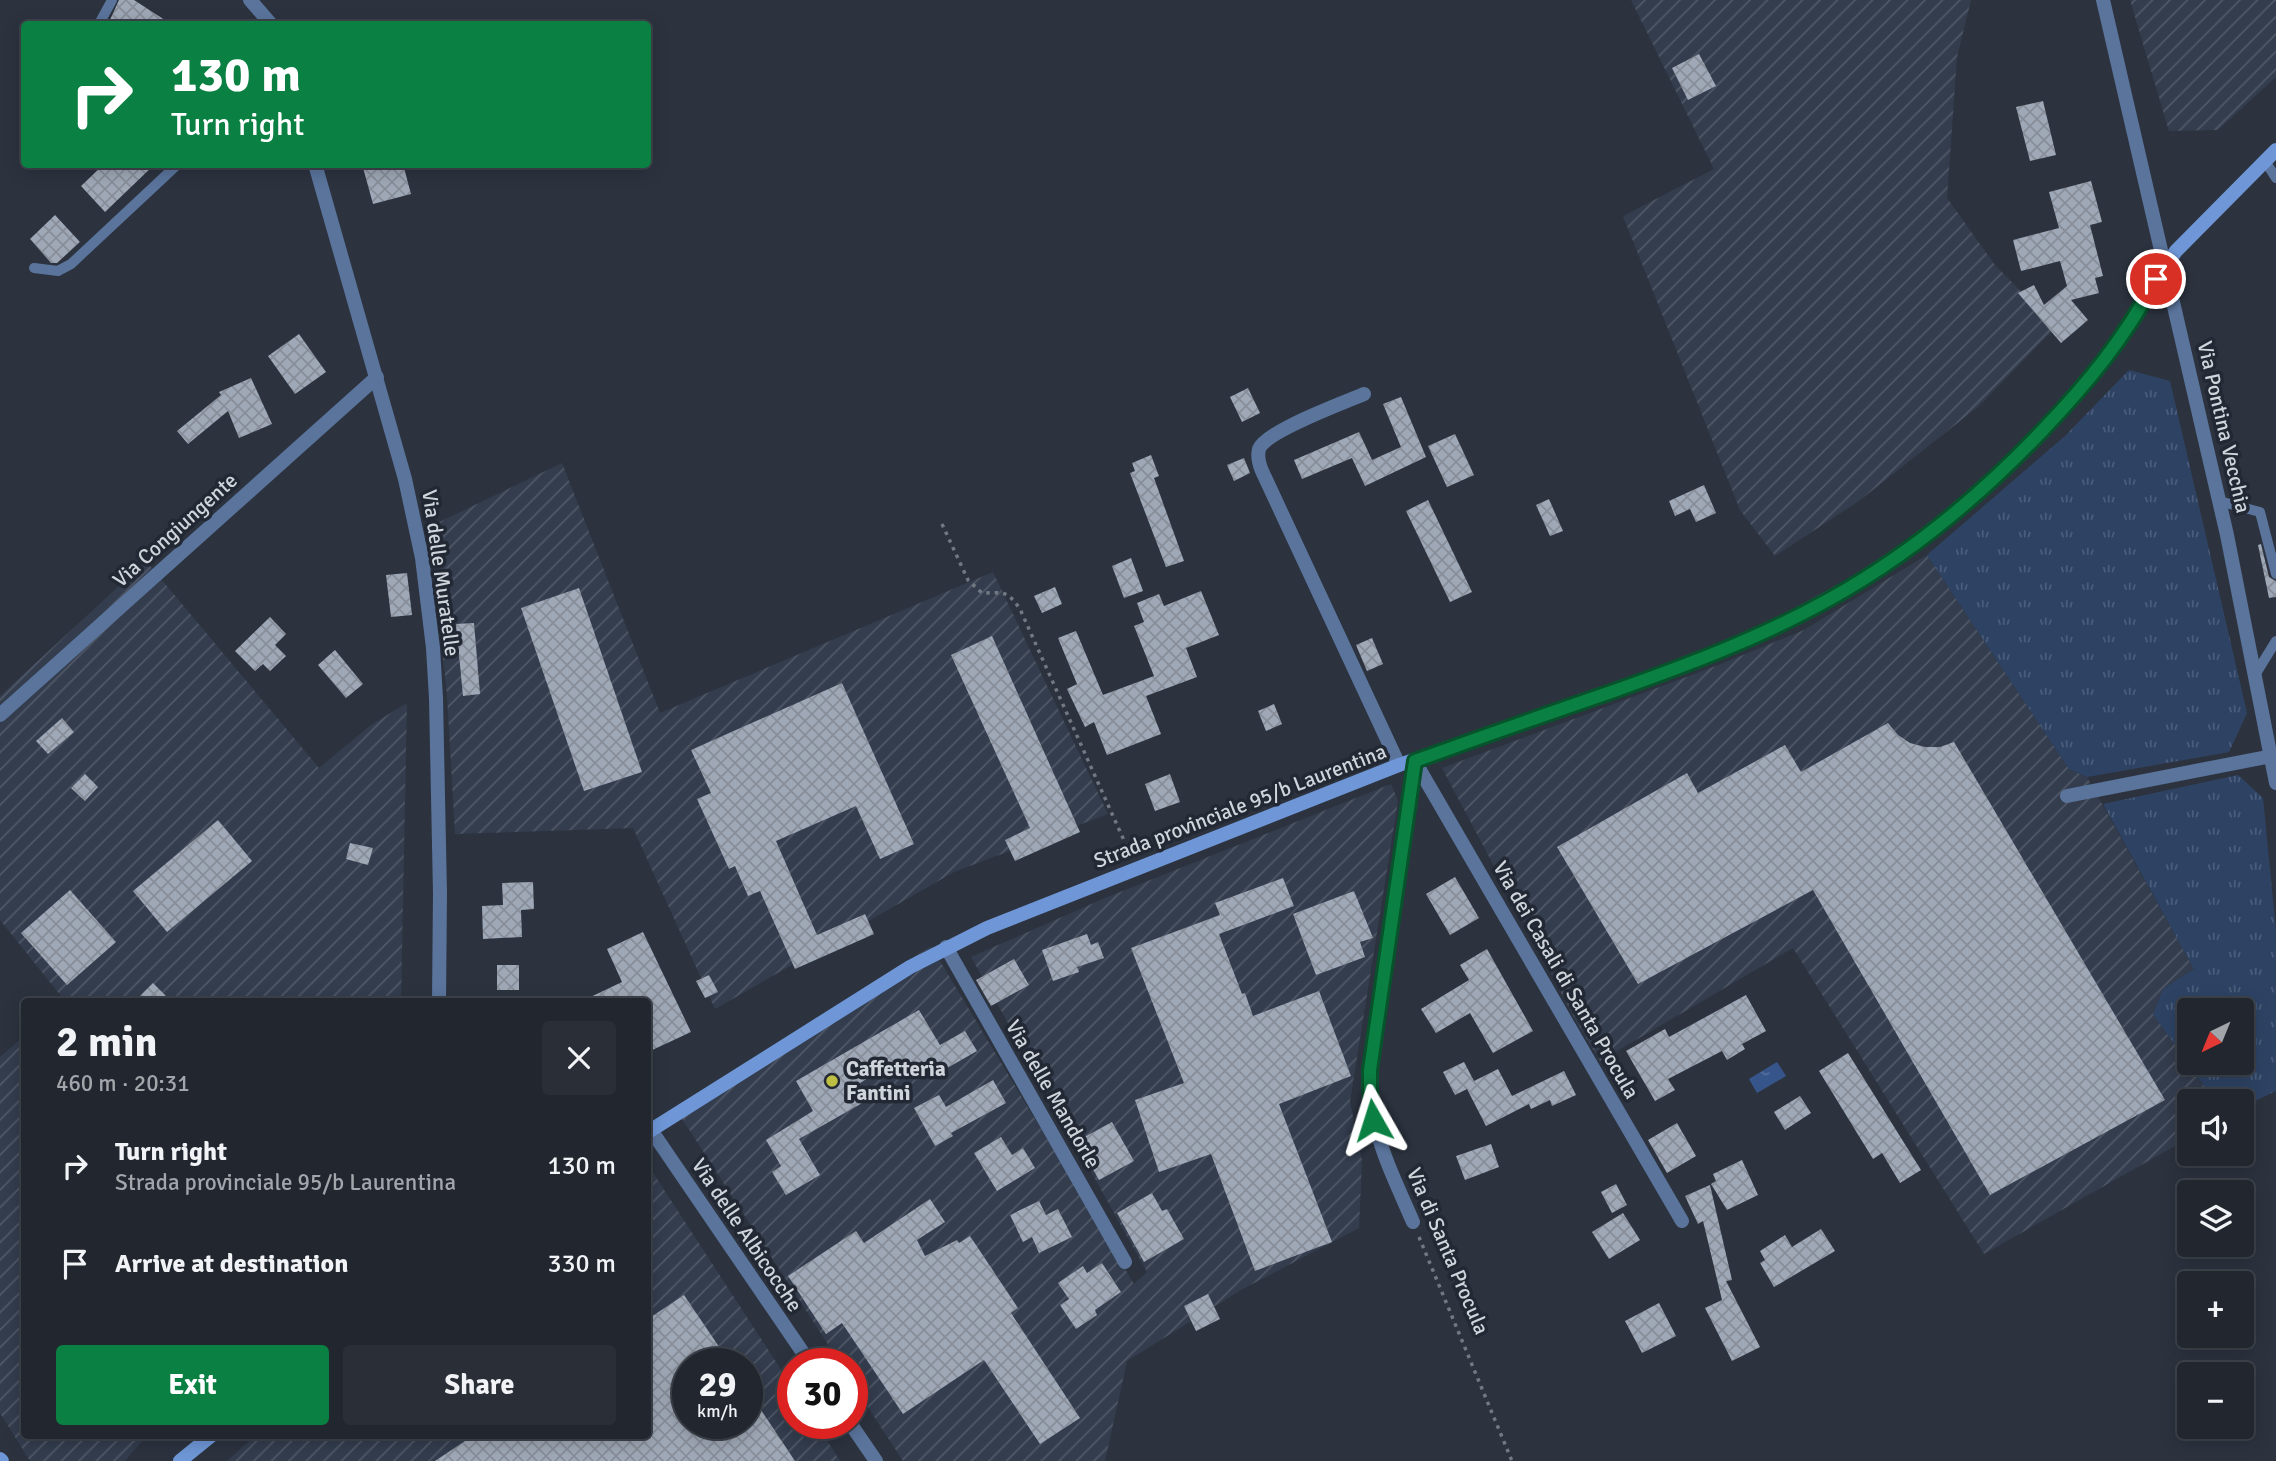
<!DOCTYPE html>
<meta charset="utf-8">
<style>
body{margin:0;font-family:Signika,sans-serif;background:#292e37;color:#f1f3f6;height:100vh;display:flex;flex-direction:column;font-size:26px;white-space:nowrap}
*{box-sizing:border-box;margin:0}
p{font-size:23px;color:#a2a5aa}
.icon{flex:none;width:38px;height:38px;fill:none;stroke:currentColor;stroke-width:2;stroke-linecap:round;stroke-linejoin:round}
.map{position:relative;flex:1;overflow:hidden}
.drawer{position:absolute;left:21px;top:998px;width:630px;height:441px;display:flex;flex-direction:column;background:#21262f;border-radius:7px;box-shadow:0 4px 18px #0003,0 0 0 2px #3e434b}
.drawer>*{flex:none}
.hud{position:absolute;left:21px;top:21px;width:630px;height:147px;border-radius:7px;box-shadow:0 4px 18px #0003,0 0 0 2px #3e434b;background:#0b8043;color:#fff;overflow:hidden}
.needle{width:46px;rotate:223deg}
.controls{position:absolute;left:2177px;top:998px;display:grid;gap:14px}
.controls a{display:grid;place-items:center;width:77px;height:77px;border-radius:7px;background:#21262f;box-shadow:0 4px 18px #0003,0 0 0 2px #3e434b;font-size:35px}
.speed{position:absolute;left:672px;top:1348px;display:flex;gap:14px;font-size:35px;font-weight:700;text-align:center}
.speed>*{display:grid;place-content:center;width:91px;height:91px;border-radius:50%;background:#21262f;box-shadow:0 4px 18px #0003,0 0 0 2px #3e434b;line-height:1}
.speed small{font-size:18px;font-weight:400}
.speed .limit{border:10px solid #d22;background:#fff;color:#111}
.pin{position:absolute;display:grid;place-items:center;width:60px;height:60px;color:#fff;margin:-30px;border:4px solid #fff;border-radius:50%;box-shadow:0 2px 7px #0007}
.me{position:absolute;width:77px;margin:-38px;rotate:354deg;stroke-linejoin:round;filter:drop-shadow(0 0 5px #0008)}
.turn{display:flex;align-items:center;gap:24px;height:147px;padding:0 35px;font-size:32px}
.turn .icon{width:91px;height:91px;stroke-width:2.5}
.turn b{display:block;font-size:49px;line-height:60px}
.round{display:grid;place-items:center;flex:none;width:74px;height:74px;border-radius:7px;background:#292e37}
.head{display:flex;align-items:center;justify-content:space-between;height:119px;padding:0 35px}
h1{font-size:42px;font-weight:700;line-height:52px}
.button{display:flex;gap:14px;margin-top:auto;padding:14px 35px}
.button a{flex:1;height:80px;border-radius:7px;background:#0b8043;color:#fff;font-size:28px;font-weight:700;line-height:80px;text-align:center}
.button a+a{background:#292e37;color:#f1f3f6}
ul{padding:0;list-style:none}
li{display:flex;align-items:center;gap:21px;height:98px;padding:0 35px}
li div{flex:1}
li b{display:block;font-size:26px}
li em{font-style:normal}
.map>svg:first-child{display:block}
</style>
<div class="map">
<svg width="2276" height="1461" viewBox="0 0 2276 1461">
<defs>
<pattern id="industrial-furrows" width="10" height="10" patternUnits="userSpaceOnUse" patternTransform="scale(1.75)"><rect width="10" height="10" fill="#333d4e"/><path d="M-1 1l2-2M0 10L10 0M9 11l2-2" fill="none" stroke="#505867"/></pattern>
<pattern id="grass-tufts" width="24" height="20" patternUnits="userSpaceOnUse" patternTransform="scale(1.75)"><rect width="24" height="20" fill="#2e4364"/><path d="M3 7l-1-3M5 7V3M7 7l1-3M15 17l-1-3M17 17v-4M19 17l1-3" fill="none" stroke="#4b5d7a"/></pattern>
<pattern id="water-ripples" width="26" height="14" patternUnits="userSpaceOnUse" patternTransform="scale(1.75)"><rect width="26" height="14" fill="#36568b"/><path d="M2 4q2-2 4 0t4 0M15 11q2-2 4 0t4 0" fill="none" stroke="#526d9b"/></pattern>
<pattern id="building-cross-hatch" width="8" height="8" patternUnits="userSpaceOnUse" patternTransform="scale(1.75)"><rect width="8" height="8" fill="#9fa8b6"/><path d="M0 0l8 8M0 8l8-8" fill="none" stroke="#878e99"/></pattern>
</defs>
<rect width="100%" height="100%" fill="#2c333f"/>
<!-- industrial -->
<g fill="url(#industrial-furrows)" fill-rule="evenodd">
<polygon points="1631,0 1971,0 1957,57 1947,198 1995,265 2056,327 1979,406 1859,501 1775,556 1740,510 1623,216 1714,169"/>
<polygon points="2130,0 2276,0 2276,77 2218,130 2169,131"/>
<polygon points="562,463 660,713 993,572 1108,814 954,872 715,1009 633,828 455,834 447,695 429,527"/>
<polygon points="1927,555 2069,769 2087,777 2194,969 2163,989 2153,1014 2215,1101 2189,1101 2189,1138 1984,1254 1793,948 1600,1061 1576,1021 1442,768 1716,666 1804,630"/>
<polygon points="146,561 319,768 371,725 407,703 401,1001 65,1001 0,920 0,696"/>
<polygon points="1391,784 1398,801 1350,1101 1362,1161 1359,1228 1241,1290 1127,1361 1105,1461 903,1461 852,1383 852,1363 840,1363 677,1111 931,946 1134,1284 1147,1272 971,957 1105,898"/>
<polygon points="24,1036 24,1435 147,1435 125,1461 30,1461 0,1413 0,1057"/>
<path d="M648,1165L793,1388V1423H816L840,1461H227L256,1435H648ZM688,1363H747V1423H688Z"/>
</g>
<!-- grass -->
<g fill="url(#grass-tufts)" fill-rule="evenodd">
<polygon points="2129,370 2170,381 2247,713 2229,752 2087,777 2069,769 1927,555 2065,436"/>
<path d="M2238,775L2263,798L2276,931V1091L2242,1107V1101H2215L2153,1014L2163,989L2194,969L2103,804ZM2189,1010H2242V1062H2189Z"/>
</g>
<!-- water -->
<polygon fill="url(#water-ripples)" points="1777,1062 1786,1076 1757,1093 1749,1079"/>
<!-- building -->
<g fill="url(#building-cross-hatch)">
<polygon points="119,0 134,0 171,24 113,24 109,22"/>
<polygon points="1699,54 1716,86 1688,100 1672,68"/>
<polygon points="2043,101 2056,155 2030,161 2016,107"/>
<polygon points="104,164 155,164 105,212 81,186"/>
<polygon points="362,164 403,164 411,194 373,204"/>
<polygon points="2091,181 2102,222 2090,225 2103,276 2095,278 2099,293 2071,300 2088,320 2061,343 2018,293 2034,285 2044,305 2067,286 2060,261 2021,271 2013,240 2059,228 2049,192"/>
<polygon points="55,215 80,242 57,263 51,263 30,239"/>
<polygon points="299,334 326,372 295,394 268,356"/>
<polygon points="251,378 272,424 239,438 228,411 188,444 177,431 221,395 219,392"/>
<polygon points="1248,388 1260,413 1242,422 1230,397"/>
<polygon points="1401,397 1426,457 1365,486 1352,458 1302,479 1294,460 1359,432 1372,460 1401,447 1383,404"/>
<polygon points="1455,434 1474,475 1447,487 1428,446"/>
<polygon points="1151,455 1159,476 1154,478 1184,561 1166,567 1130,473 1135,471 1132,463"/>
<polygon points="1244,458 1250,473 1234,481 1227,465"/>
<polygon points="1704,485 1716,513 1696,522 1690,509 1675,516 1669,501"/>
<polygon points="1549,499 1563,531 1550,536 1536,505"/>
<polygon points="1428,500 1472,592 1450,602 1406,511"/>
<polygon points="2261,544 2269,577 2276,581 2276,597 2269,598 2258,545"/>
<polygon points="1131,558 1143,591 1124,598 1112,566"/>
<polygon points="407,573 412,615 391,617 386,575"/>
<polygon points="1055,587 1062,604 1042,613 1034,596"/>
<polygon points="579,588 642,772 584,791 521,608"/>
<polygon points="1201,591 1219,635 1186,648 1197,677 1146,696 1161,734 1107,755 1094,722 1085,727 1067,689 1077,684 1058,638 1076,631 1103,695 1154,676 1134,626 1144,622 1137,603 1159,594 1164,606"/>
<polygon points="270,617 286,634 275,645 286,656 270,671 263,664 255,671 235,651"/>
<polygon points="474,623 480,694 463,696 456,624"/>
<polygon points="992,636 1080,832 1015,861 1005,840 1030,828 951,655"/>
<polygon points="1372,638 1383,664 1367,671 1356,645"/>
<polygon points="335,650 363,684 346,698 318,665"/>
<polygon points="842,683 914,844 880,859 856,806 776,841 817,935 865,914 874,934 795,969 760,891 748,896 735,866 729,869 697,799 711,793 691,750"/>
<polygon points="1274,704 1282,724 1266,731 1258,711"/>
<polygon points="62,718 74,732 48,754 36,741"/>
<polygon points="1888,723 1898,735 1910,743 1925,747 1940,747 1954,742 2165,1100 1990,1195 1813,890 1638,984 1557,847 1687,773 1698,793 1785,745 1801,772"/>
<polygon points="85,774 98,787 85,801 71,788"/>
<polygon points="1170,774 1180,802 1155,811 1145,784"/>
<polygon points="218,820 252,861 167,932 133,891"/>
<polygon points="350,843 373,848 368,865 346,859"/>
<polygon points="1455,877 1479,918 1450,935 1426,894"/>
<polygon points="1283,878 1294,906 1219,934 1242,994 1245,993 1253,1016 1319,991 1351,1076 1279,1104 1332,1242 1255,1271 1211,1154 1159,1172 1135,1100 1184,1083 1131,948 1220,915 1215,903"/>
<polygon points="533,882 534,909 521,910 522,937 483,939 482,906 503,905 502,883"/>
<polygon points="70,890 116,942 67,985 21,933"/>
<polygon points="1354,891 1373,938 1360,942 1365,957 1316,975 1293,914"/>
<polygon points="643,932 691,1032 648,1052 648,1001 582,1001 622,982 607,949"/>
<polygon points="1087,934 1091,945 1098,942 1104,958 1077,967 1079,972 1053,981 1042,950"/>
<polygon points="1487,949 1533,1031 1493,1053 1470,1013 1436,1033 1421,1009 1469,980 1460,965"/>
<polygon points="1014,959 1029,985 991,1006 976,980"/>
<rect x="497" y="965" width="22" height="25"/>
<polygon points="709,975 718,992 705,998 696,981"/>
<polygon points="153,983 171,1001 135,1001"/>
<polygon points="1746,995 1766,1031 1742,1044 1745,1049 1727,1060 1722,1051 1668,1079 1675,1090 1655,1101 1626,1051 1665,1029 1669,1037"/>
<polygon points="919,1010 940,1045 965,1031 977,1051 935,1075 927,1062 898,1079 894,1072 882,1079 878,1072 855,1086 864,1102 799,1139 820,1175 786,1195 772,1172 781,1166 766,1140 813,1111 796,1081"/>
<polygon points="1848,1053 1921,1170 1900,1183 1882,1153 1873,1159 1819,1071"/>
<polygon points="1464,1062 1474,1081 1498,1069 1512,1096 1564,1071 1576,1095 1552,1106 1550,1100 1531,1109 1529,1104 1486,1126 1467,1089 1455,1095 1443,1072"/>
<polygon points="993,1080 1006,1103 951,1133 953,1136 935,1146 914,1108 939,1095 946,1107"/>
<polygon points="1800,1096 1811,1113 1785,1130 1774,1112"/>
<polygon points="1112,1122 1134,1161 1099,1180 1077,1141"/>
<polygon points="1677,1123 1696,1156 1667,1173 1648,1140"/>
<polygon points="1001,1137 1012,1155 1023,1148 1035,1168 997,1191 974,1153"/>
<polygon points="1491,1144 1499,1167 1465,1180 1456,1156"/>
<polygon points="1742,1160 1758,1195 1727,1210 1711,1184 1716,1181 1713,1174"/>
<polygon points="1616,1184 1627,1205 1612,1213 1601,1192"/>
<polygon points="1710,1185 1732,1280 1726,1281 1760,1347 1732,1361 1705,1308 1722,1300 1703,1221 1698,1224 1685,1196"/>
<polygon points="1152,1193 1162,1211 1167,1209 1184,1239 1144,1262 1117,1213"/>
<polygon points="930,1199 945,1222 917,1240 925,1256 957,1240 959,1243 970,1236 1018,1308 1011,1313 1080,1418 1040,1444 984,1360 903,1414 842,1323 826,1334 788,1276 856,1231 864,1243"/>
<polygon points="1039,1201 1046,1215 1058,1209 1072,1237 1039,1253 1032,1237 1023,1242 1010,1215"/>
<polygon points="1623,1213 1640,1240 1609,1259 1592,1232"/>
<polygon points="1821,1229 1835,1251 1774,1287 1760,1263 1765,1260 1760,1251 1785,1235 1792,1247"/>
<polygon points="1102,1263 1121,1292 1095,1310 1097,1315 1076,1329 1060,1305 1069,1299 1058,1283 1083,1266 1087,1273"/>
<polygon points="1208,1294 1220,1319 1196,1331 1184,1306"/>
<polygon points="684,1295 730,1363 688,1363 688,1423 747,1423 747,1389 795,1461 435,1461 474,1435 648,1435 648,1319"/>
<polygon points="1659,1303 1676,1336 1642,1353 1625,1321"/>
</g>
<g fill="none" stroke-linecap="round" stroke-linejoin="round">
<!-- path -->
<g stroke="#737983" stroke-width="3.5" stroke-dasharray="3.5 5" stroke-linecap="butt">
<path d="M942,524L968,580L982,593C1003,593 1006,589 1020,609L1131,856"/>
<polyline points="1419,1237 1512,1461"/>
</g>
<!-- lane -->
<g stroke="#5a749c" stroke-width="10">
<polyline points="99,24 112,0"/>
<polyline points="2265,161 2276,178"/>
<polyline points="34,268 58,271 71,264 178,164"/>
<polyline points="2219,501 2260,512 2276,574"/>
<polyline points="2255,675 2276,641"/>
</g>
<!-- street -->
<g stroke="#5a749c" stroke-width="14">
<polyline points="250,0 271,24"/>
<polyline points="2103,0 2227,535 2276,783"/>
<polyline points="315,164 405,479 422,558 433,648 436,698 440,893 439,1001"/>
<path d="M1364,394C1343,403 1266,431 1259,449C1257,457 1259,464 1262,471L1399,765"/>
<polyline points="0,715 377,377"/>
<polyline points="1414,760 1682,1221"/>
<polyline points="2067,796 2272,756"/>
<polyline points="946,947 1125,1262"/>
<polyline points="651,1130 810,1363"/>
<path d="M1413,1222C1385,1157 1364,1122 1373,1048L1414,760"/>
<polyline points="850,1423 876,1461"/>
</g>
<!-- secondary -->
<g stroke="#6f97d7" stroke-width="14">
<polyline points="648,1132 910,967 987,928 1399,765 1667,672 1764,633 1858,582 1941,525 1988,485 2034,440 2104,362 2128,329 2156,280 2176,251 2276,150"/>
<polyline points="0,1459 2,1461"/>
<polyline points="180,1461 212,1435"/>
</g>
</g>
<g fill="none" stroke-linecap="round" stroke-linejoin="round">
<!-- route casing -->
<g stroke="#07532c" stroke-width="18">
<path id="route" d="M1373,1120L1370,1089V1070L1415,761C1481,737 1547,714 1614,691C1687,665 1760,638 1828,600C1908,556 1979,497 2042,431C2087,384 2126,337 2156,279"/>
</g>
<!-- route -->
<use href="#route" stroke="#0b8043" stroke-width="12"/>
</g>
<!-- markers -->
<circle fill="#bebf42" stroke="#232934" stroke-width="2.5" cx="832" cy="1081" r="7"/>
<g text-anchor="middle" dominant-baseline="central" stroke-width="7" stroke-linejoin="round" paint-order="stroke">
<!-- street labels -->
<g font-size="21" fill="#d0d5dc" stroke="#232934">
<text transform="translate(2224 427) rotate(77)">Via Pontina Vecchia</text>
<text transform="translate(175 530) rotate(-42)">Via Congiungente</text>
<text transform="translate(441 573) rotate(82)">Via delle Muratelle</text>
<text transform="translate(1240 806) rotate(-21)">Strada provinciale 95/b Laurentina</text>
<text transform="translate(1566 980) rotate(60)">Via dei Casali di Santa Procula</text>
<text transform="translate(1053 1094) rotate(60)">Via delle Mandorle</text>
<text transform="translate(747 1235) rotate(56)">Via delle Albicocche</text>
<text transform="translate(1448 1251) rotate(67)">Via di Santa Procula</text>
</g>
<!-- poi labels -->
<g font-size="21" font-weight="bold" fill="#d0d5dc" stroke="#232934" text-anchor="start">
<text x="846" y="1069">Caffetteria<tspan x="846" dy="24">Fantini</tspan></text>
</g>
</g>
</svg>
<div class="controls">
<a><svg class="needle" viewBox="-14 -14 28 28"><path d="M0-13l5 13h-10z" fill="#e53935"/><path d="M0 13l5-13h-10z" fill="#a2a5aa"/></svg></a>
<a><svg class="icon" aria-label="sound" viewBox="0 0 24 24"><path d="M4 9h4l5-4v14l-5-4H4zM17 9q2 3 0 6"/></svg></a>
<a><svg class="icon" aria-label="layers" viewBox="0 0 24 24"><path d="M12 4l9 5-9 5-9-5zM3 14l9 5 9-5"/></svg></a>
<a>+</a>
<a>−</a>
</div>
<div class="speed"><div>29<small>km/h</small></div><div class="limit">30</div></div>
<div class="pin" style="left:2156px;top:279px;background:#d93025"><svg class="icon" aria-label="arrive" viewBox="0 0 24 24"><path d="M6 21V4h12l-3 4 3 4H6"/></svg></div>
<svg class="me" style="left:1373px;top:1120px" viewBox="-20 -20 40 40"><path d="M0-17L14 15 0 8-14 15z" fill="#0b8043" stroke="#fff" stroke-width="4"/></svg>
<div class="hud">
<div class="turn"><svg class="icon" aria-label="right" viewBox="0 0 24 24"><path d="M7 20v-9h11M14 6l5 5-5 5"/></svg><div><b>130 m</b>Turn right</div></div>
</div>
<section class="drawer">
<div class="head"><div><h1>2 min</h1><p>460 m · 20:31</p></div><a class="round"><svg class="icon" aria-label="close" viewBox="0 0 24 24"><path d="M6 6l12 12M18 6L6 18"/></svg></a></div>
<ul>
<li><svg class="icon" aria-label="right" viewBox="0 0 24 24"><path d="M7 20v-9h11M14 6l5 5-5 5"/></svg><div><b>Turn right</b><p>Strada provinciale 95/b Laurentina</p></div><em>130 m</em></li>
<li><svg class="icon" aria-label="arrive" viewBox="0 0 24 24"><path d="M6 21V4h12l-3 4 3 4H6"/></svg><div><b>Arrive at destination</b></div><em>330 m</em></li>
</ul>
<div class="button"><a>Exit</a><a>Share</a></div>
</section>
</div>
